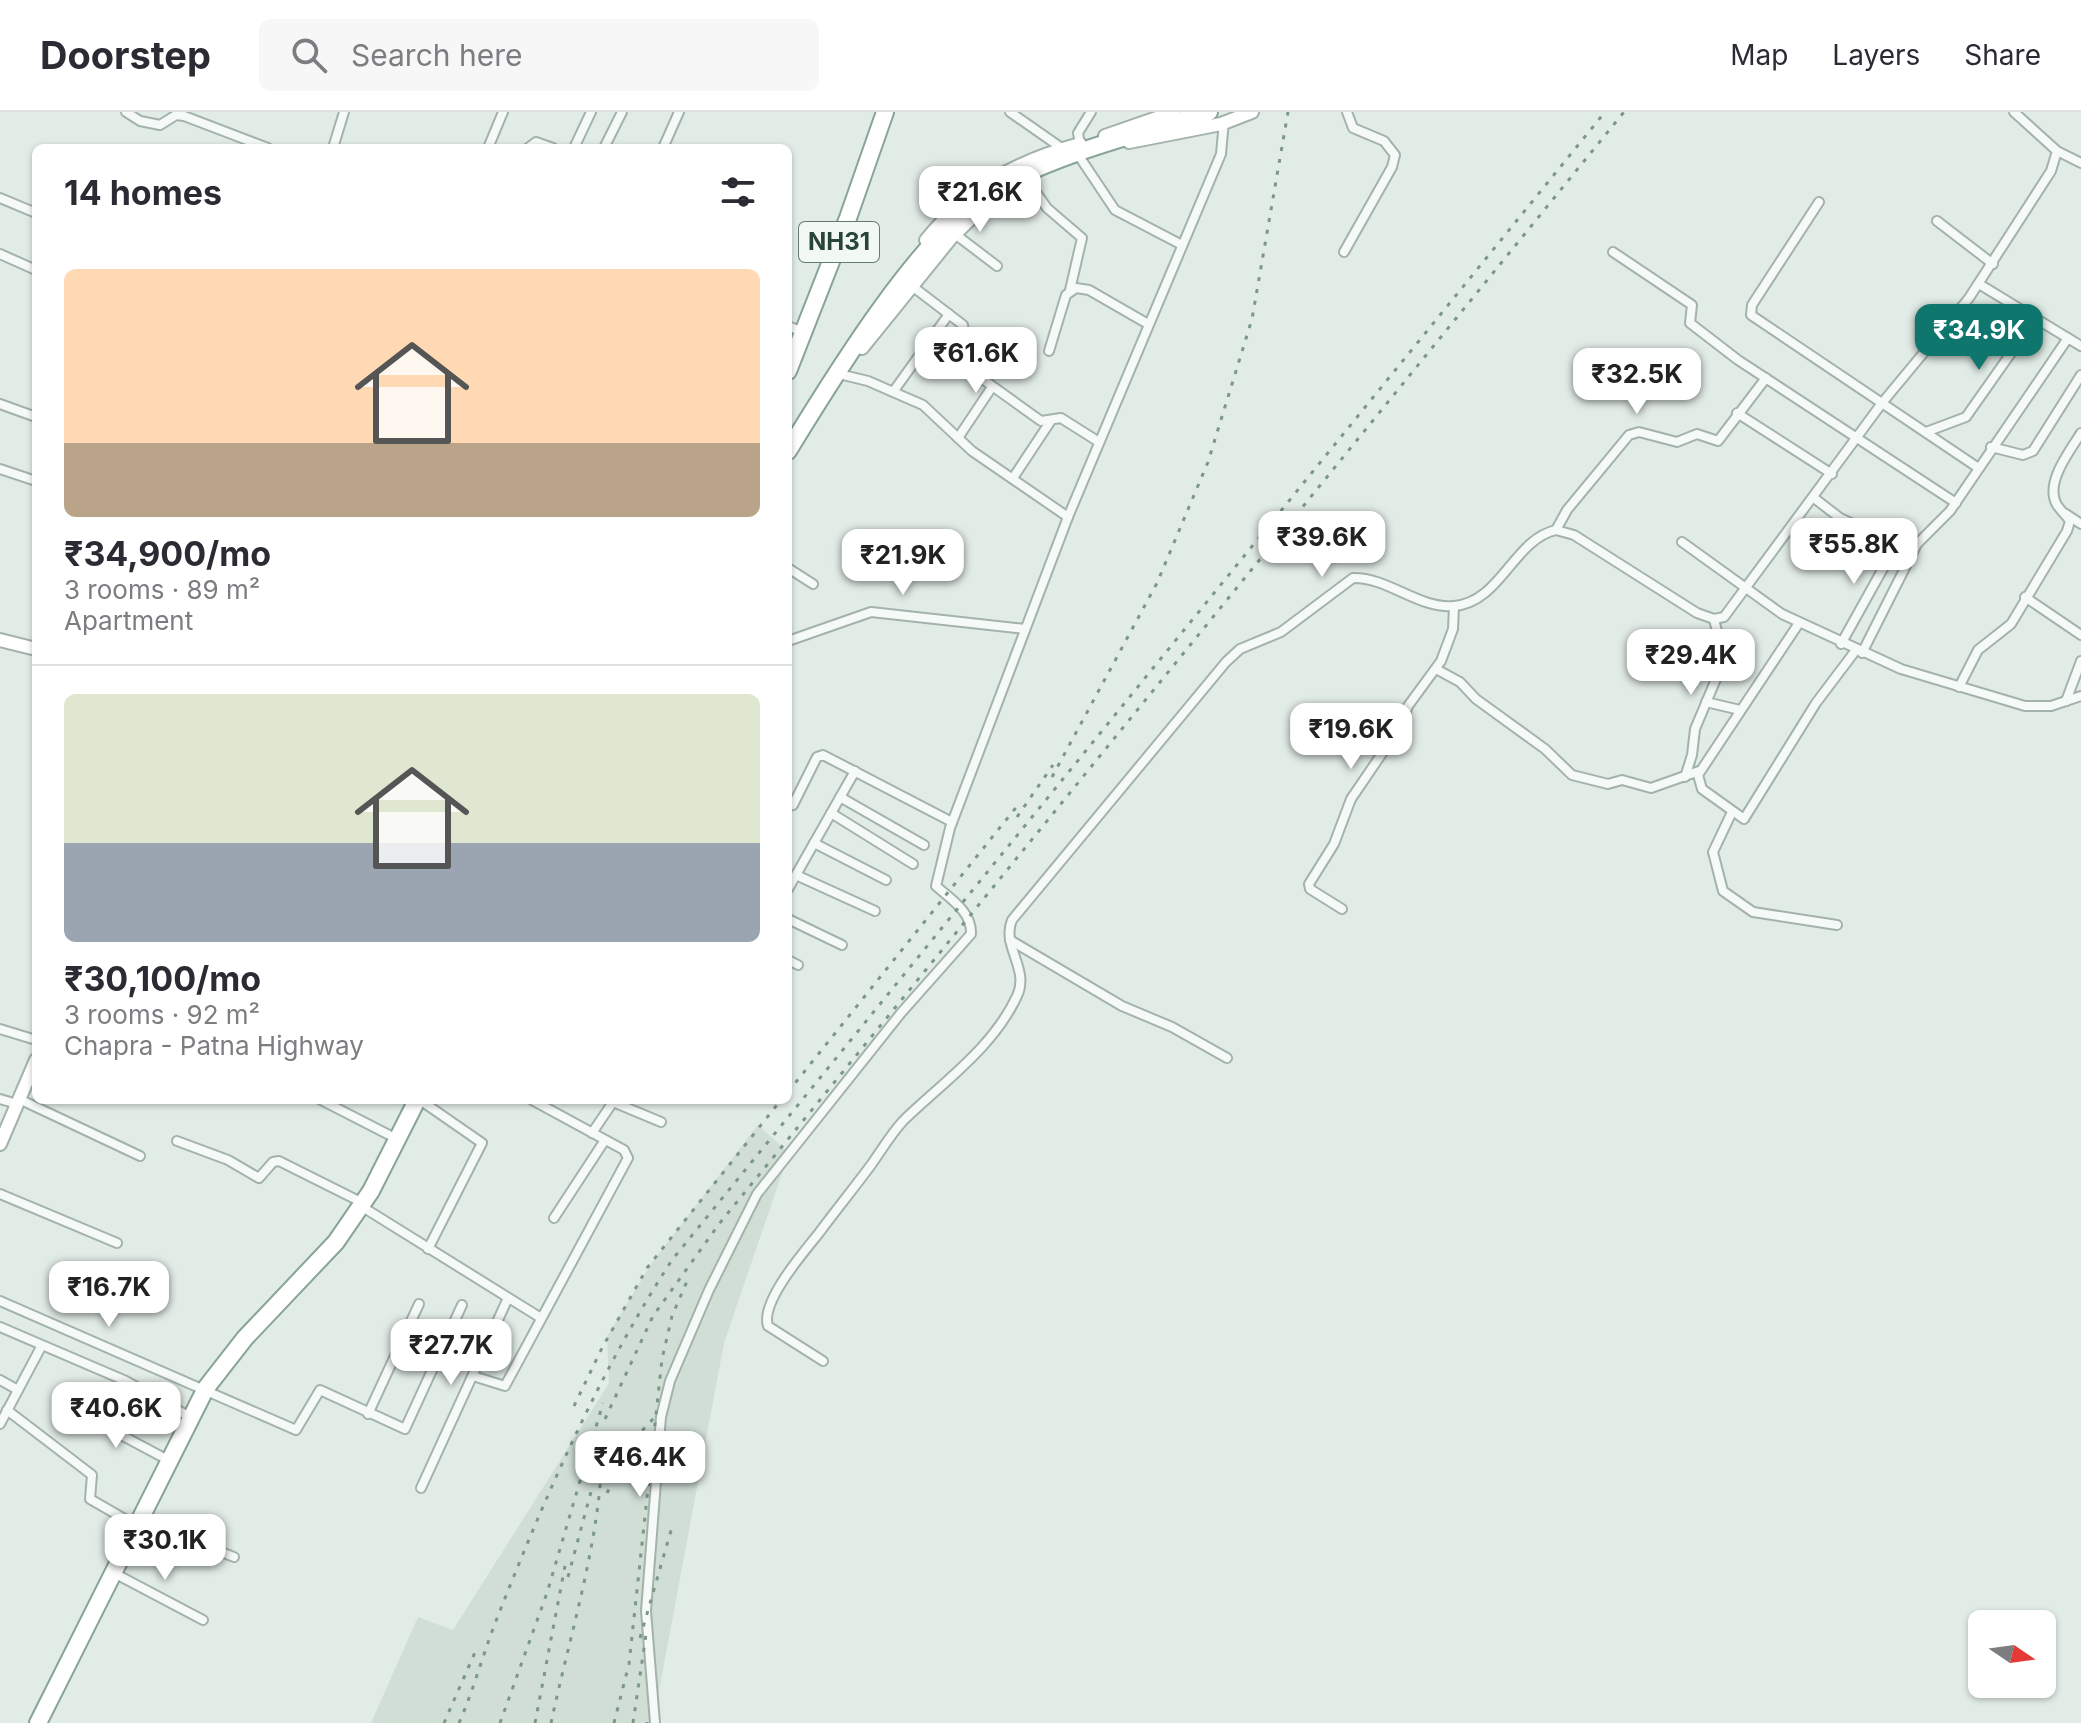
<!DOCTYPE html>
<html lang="en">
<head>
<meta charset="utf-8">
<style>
	:root { --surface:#fff; --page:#f7f7f7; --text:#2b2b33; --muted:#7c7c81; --line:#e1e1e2; --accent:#0f766e }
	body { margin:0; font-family:Inter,sans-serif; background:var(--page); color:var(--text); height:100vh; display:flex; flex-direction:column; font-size:30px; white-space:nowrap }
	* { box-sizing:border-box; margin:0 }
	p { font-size:26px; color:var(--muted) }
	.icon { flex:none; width:44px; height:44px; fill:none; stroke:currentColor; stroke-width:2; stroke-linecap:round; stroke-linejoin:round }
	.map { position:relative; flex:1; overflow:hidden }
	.details { position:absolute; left:32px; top:32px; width:760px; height:960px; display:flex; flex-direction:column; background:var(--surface); border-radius:12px; box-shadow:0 2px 6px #0004 }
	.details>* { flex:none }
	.needle { width:52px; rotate:103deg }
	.buttons { position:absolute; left:1968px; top:1498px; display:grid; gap:16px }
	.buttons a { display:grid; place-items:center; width:88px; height:88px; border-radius:12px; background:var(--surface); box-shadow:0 2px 6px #0004; font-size:40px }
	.price { position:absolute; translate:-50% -68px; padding:0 18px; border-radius:16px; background:#fff; color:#222; font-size:26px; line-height:52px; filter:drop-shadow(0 2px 4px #0008) }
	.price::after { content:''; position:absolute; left:50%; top:48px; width:24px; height:18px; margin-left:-12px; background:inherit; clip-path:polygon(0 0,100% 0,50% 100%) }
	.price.on { background:var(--accent); color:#fff }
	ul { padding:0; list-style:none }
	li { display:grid; align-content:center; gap:16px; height:424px; padding:0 32px }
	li+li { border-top:2px solid var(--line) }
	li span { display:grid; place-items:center; height:248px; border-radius:12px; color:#555 }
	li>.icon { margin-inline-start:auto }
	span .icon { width:144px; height:144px; fill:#fffc; stroke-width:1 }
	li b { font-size:34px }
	h2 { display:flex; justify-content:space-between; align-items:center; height:96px; padding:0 32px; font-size:34px }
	header { display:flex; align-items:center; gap:48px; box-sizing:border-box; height:112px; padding:0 40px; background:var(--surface); border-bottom:2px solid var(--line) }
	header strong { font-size:38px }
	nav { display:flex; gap:44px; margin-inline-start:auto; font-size:28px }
	.search { width:560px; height:72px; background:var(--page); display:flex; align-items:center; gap:20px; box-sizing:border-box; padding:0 28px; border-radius:12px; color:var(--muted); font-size:30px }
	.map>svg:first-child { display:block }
	.built { fill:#d0ded6 }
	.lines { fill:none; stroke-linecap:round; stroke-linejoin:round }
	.street-casing { stroke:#a3b3aa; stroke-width:12 }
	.secondary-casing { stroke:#a3b3aa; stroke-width:16 }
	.highway-casing { stroke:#88a494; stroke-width:20 }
	.street { stroke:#f5f9f7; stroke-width:8 }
	.secondary { stroke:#fff; stroke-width:12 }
	.highway { stroke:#fff; stroke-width:16 }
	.rail { stroke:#7a9787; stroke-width:3; stroke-dasharray:4 8; stroke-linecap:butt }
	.labels { text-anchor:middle; stroke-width:7; stroke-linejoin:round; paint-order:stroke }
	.shield { fill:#f2f9f5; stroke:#657b6f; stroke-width:2 }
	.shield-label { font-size:24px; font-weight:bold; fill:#284536 }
</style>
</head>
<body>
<header>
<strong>Doorstep</strong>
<div class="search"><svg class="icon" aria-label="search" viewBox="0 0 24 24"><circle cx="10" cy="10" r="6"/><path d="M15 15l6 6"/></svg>Search here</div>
<nav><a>Map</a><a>Layers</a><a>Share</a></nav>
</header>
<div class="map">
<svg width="2081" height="1611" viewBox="0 0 2081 1611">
	<rect width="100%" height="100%" fill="#e2ece6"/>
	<path class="built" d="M758 1013 789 1041 724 1231 653 1611H371L418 1505 453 1518 609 1271 607 1224 653 1149Z"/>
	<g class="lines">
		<g class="street-casing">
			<g id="street">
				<path d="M126 0 140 9 160 13 176 3 184 4 268 36"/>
				<path d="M1010 0 1063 37"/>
				<path d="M1080 32 1078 21 1091 0"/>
				<path d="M333 36 344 0"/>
				<path d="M488 36 503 0"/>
				<path d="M528 36 536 30 553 36"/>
				<path d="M574 36 591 0"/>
				<path d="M604 36 622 0"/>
				<path d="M663 36 679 0"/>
				<path d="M2057 39 2081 51"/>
				<path d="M1079 44 1115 98 1182 133"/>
				<path d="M1026 66 1047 96 1082 126 1070 178"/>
				<path d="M0 86 36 101"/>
				<path d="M1819 90 1752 193 1751 203 1977 355"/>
				<path d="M1937 109 1993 152"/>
				<path d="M955 122 997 154"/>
				<path d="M1344 140 1392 55 1395 43 1384 29 1353 16 1347 0"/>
				<path d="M1613 140 1692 193 1690 211 1738 248 1956 391"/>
				<path d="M0 142 36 158"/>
				<path d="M1979 172 2081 234"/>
				<path d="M912 174 963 213 964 222 956 245 963 253 1041 309 1061 306 1099 330"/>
				<path d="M788 214 803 220"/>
				<path d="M1049 239 1066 183 1076 176 1089 178 1148 212"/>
				<path d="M843 263 868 269 923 293 972 339 1068 405"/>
				<path d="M893 280 949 202"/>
				<path d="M0 292 36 305"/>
				<path d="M1737 301 1832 362"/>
				<path d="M1926 320 1966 305 2035 207"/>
				<path d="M958 326 992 275"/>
				<path d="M1991 335 2023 343 2033 339 2081 263"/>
				<path d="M0 357 36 369"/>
				<path d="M1013 366 1050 310"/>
				<path d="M1814 386 1840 406 1913 440"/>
				<path d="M2066 402 2081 412"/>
				<path d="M1556 418 1567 398 1629 323 1639 320 1677 330 1697 322 1718 329 1766 266"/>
				<path d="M1682 430 1782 502 1901 557 2025 594H2051L2081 584"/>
				<path d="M788 456 813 472"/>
				<path d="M2025 485 2081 523"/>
				<path d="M1799 511 1698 663 1702 677 1744 707 1816 591 1856 538"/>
				<path d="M788 529 871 500 1025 517"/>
				<path d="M1841 532 1896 433"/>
				<path d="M1862 541 1917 432 1950 399 2068 226"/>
				<path d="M1436 557 1460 570 1476 587 1545 637 1572 663 1608 672 1622 668 1651 676 1699 659"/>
				<path d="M1959 575 1978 538 2011 512 2067 419 2070 409C2066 403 2061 399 2057 393 2044 371 2070 339 2081 321"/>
				<path d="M2066 589 2081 549"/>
				<path d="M1706 590 1740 598"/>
				<path d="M1685 665 1692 643 1695 617 1724 548 1714 507"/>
				<path d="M840 685 924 733"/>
				<path d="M788 694 793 693 817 645 823 643 952 710"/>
				<path d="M1732 700 1713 740 1723 779 1753 800 1837 813"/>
				<path d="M831 701 913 752"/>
				<path d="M814 731 886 768"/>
				<path d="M796 763 875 799"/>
				<path d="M788 777 855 659"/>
				<path d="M1342 797 1310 777 1309 772 1334 732 1351 687 1400 615 1408 594 1441 549 1453 517 1454 494"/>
				<path d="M788 807 842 833"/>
				<path d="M1010 828 1122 894 1172 915 1227 946"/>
				<path d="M788 848 798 853"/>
				<path d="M0 917 36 928"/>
				<path d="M0 987 17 992"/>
				<path d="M19 987 140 1044"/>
				<path d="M321 988 397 1027"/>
				<path d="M420 988 482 1031 428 1137"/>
				<path d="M592 1021 613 990 661 1010"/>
				<path d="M177 1029 228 1048 259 1066 273 1050 279 1049 363 1091"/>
				<path d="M0 1082 117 1131"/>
				<path d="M361 1094 541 1206"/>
				<path d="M554 1106 605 1028"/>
				<path d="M0 1189 296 1318 320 1278 405 1317 462 1193"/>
				<path d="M410 1212 446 1230"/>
				<path d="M0 1215 126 1269 190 1305"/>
				<path d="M823 1249 768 1214C760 1190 804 1140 819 1121 836 1098 854 1076 871 1053 881 1039 891 1022 903 1009 943 970 993 936 1017 884 1030 857 1001 834 1012 808L1226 550 1240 537 1281 520 1353 466C1388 465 1418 497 1454 494 1500 491 1514 427 1556 418L1574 423 1697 501 1714 507 1724 505 1882 291 1969 186 2051 59 2057 39 2014 0"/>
				<path d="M473 1264 505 1274 628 1046 624 1038 532 988"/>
				<path d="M0 1268 18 1278"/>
				<path d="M7 1298 92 1363 90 1387 135 1413"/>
				<path d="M78 1300 168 1348"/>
				<path d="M368 1302 419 1192"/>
				<path d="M0 1312 41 1235"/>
				<path d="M421 1376 508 1186"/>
				<path d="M138 1408 234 1445"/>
				<path d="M112 1460 203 1508"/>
				<path d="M655 1611 646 1499 661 1305 670 1269 709 1178 757 1082 901 901 971 822C972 800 951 787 936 774L950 716 1068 405 1221 42 1224 9"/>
			</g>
		</g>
		<g class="secondary-casing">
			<g id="secondary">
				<path d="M1105 24 1174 0"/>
				<path d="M1129 30 1221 12 1252 0"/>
				<path d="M926 128C970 75 1014 50 1080 32"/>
				<path d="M862 236 951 126 988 90"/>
				<path d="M0 528 36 537"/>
				<path d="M0 1032 36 948"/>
			</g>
		</g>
		<g class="highway-casing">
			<g id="highway">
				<path d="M788 259 848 106 885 0"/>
				<path d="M788 339C832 267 924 116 996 76 1062 40 1138 22 1209 0"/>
				<path d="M38 1611 206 1276 245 1226 336 1130 371 1079 417 988"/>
			</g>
		</g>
		<use href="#street" class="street"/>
		<use href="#secondary" class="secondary"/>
		<use href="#highway" class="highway"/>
		<g class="rail">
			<path d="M1052 665 1157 471 1208 350 1252 207 1288 0"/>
			<path d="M1017 705 1053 653"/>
			<path d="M788 980 1018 693"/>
			<path d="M574 1294 602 1236 647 1156 781 988"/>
			<path d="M605 1307 653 1204 719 1112 1624 0"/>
			<path d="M607 1381 636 1325 654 1306"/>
			<path d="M568 1465 592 1376"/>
			<path d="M640 1526 672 1415"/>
			<path d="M444 1611 476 1538"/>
			<path d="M459 1611C473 1579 482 1546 494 1514 543 1389 599 1260 672 1148L1605 0"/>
			<path d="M500 1611 547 1481 603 1291"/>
			<path d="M535 1611 565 1454"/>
			<path d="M551 1611C571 1517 605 1414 602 1319"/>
			<path d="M614 1611 629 1552 662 1247 672 1204 688 1167"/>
			<path d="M633 1611 647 1516"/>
			<path d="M647 1611V1610"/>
		</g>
	</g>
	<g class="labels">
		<rect class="shield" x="799" y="110" width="80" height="40" rx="6"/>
		<g class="shield-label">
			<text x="839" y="138">NH31</text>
		</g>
	</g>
</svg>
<div class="buttons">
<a><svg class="needle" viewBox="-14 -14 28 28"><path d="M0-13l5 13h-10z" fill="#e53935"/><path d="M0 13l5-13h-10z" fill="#7c7c81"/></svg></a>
</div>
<b class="price" style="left:980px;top:122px">₹21.6K</b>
<b class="price on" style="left:1979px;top:260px">₹34.9K</b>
<b class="price" style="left:976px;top:283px">₹61.6K</b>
<b class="price" style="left:1637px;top:304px">₹32.5K</b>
<b class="price" style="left:1322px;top:467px">₹39.6K</b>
<b class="price" style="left:1854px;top:474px">₹55.8K</b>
<b class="price" style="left:903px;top:485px">₹21.9K</b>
<b class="price" style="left:1691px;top:585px">₹29.4K</b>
<b class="price" style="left:1351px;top:659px">₹19.6K</b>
<b class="price" style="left:109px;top:1217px">₹16.7K</b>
<b class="price" style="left:451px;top:1275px">₹27.7K</b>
<b class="price" style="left:116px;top:1338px">₹40.6K</b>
<b class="price" style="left:640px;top:1387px">₹46.4K</b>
<b class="price" style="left:165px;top:1470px">₹30.1K</b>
<section class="details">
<h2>14 homes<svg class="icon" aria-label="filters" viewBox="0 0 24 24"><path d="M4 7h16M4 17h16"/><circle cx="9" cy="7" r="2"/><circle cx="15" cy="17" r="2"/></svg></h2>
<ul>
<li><span style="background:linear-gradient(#ffd9b3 70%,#b9a48a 0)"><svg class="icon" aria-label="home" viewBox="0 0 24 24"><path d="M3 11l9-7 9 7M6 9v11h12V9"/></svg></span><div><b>₹34,900/mo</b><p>3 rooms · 89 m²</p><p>Apartment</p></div></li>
<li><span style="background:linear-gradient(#dfe7d0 60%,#9aa5b1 0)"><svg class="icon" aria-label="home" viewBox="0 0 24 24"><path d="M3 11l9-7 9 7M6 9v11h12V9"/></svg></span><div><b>₹30,100/mo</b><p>3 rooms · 92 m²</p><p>Chapra - Patna Highway</p></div></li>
</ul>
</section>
</div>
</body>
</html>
